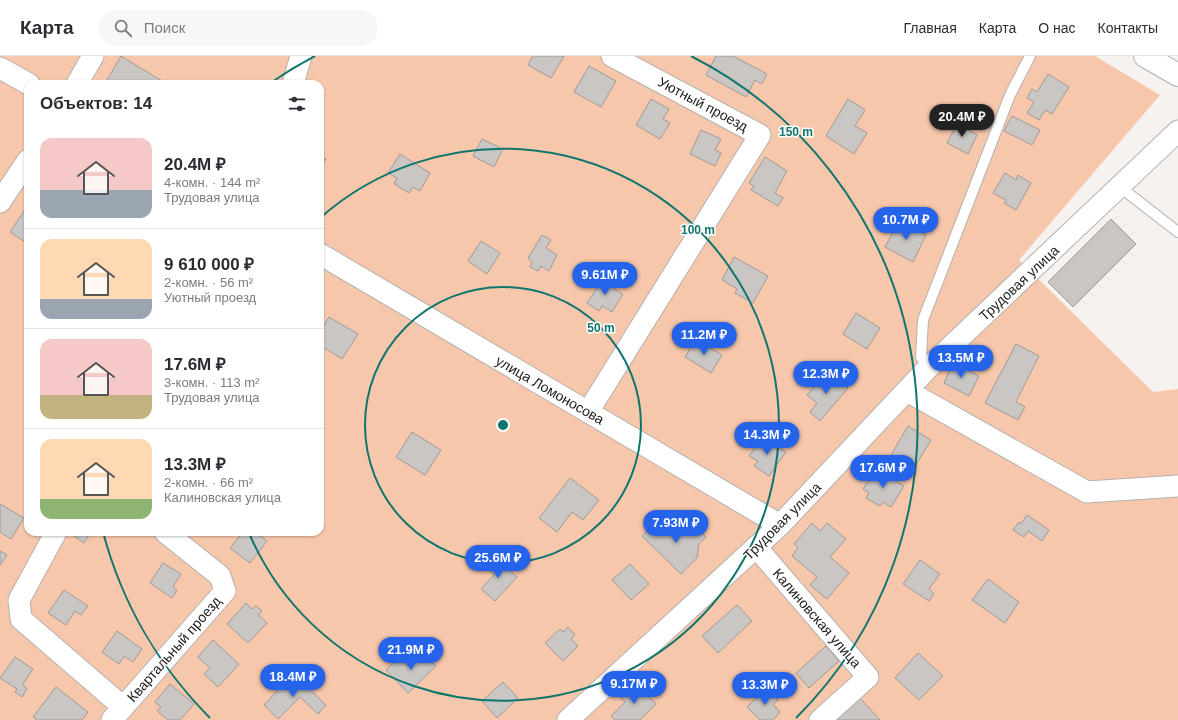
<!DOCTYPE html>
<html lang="ru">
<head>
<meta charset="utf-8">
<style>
	:root { --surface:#fff; --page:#f7f7f7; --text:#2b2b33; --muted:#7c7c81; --line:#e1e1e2; --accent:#2563eb }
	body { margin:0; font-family:Arial,sans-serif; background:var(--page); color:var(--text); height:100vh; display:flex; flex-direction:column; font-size:15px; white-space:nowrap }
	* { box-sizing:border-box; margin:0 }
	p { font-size:13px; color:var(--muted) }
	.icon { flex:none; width:22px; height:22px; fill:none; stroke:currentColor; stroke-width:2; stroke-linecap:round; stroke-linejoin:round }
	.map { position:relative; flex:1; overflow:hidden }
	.details { position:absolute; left:24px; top:24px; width:300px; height:456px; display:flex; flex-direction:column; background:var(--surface); border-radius:12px; box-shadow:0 1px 3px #0004 }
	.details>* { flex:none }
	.price { position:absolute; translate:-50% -34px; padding:0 9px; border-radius:14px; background:var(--accent); color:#fff; font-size:13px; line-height:26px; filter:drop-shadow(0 1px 2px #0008) }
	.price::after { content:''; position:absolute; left:50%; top:24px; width:12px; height:9px; margin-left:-6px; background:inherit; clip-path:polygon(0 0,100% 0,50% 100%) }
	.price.on { background:#222; color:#fff }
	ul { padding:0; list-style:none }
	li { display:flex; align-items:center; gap:12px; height:100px; padding:0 16px }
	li+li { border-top:1px solid var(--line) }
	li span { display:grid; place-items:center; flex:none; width:112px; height:80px; border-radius:12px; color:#555 }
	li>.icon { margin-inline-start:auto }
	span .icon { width:48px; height:48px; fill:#fffc; stroke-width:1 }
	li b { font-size:17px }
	h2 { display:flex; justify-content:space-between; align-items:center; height:48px; padding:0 16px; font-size:17px }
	header { display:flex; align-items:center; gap:24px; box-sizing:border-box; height:56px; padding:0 20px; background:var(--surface); border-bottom:1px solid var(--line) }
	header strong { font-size:19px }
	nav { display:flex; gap:22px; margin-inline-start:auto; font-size:14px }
	.search { width:280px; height:36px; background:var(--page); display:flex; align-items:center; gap:10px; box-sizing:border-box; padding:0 14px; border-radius:22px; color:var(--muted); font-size:15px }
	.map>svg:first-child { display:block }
	.green { fill:#f7c7ab; fill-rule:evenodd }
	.building { fill:#c9c6c4; stroke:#9e9a98 }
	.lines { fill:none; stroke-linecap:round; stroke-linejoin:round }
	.lane-casing { stroke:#b5b1af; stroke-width:12 }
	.street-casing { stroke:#b5b1af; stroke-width:23 }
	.primary-casing { stroke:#b5b1af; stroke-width:24 }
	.lane { stroke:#fff; stroke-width:10 }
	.street { stroke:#fff; stroke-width:21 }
	.primary { stroke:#fff; stroke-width:22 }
	.ring { fill:none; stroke:#0f766e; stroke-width:2 }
	.labels { text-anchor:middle; stroke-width:3; stroke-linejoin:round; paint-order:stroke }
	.street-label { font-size:14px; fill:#22201f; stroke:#fff }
	.centre { fill:#0f766e; stroke:#fff; stroke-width:2 }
	.ring-label { font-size:12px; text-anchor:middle; font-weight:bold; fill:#0f766e; stroke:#fff; stroke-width:3; stroke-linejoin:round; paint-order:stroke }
</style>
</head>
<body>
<header>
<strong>Карта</strong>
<div class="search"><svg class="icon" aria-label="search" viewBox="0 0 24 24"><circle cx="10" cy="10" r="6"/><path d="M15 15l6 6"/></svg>Поиск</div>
<nav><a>Главная</a><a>Карта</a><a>О нас</a><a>Контакты</a></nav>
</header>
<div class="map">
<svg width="1178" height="664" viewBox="0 0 1178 664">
	<rect width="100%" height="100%" fill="#f6f2f0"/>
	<path class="green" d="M0 0H1095L1160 39 1019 204 1153 336 1178 333V664H0ZM28 28H320V476H28Z"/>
	<g class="building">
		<path d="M121 0 167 28H114L107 24Z"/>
		<path d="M533 0H564L551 22 528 9Z"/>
		<path d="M716 0H733L767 18 762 28 755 24 746 41 706 19Z"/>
		<path d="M589 10 616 25 601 51 574 36Z"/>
		<path d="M1048 18 1069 31 1052 58 1045 54 1039 64 1027 57 1034 46 1027 42 1032 33 1037 36Z"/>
		<path d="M651 43 669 53 663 63 670 67 660 83 636 69Z"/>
		<path d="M848 43 865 54 855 70 867 77 854 98 826 80Z"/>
		<path d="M1012 60 1040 74 1032 89 1004 75Z"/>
		<path d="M959 64 969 69 967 73 977 79 968 98 947 87Z"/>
		<path d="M701 74 721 83 715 94 721 97 715 110 690 98Z"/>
		<path d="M482 83 503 93 494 111 473 100Z"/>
		<path d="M400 98 430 117 420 135 413 131 409 137 394 128 397 122 388 117Z"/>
		<path d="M320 100 326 103 320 113Z"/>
		<path d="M765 101 787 115 775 137 783 142 778 150 751 134 754 130 749 127Z"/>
		<path d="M1005 117 1016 124 1018 119 1031 127 1016 154 1004 147 1006 144 993 137Z"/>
		<path d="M26 152 28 153V188L10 176Z"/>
		<path d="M1111 163 1136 188 1073 251 1048 226Z"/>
		<path d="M899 165 926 179 913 206 885 191Z"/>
		<path d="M542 179 551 184 546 192 557 199 549 215 541 210 538 215 530 211 532 206 528 202Z"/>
		<path d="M481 185 500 197 487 218 468 205Z"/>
		<path d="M734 201 768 220 753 247 735 237 737 233 722 224Z"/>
		<path d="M604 221 616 229 614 233 623 238 612 256 602 250 599 255 587 247Z"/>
		<path d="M856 257 880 272 867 293 843 278Z"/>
		<path d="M329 261 358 278 342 303 320 289V276Z"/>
		<path d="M696 283 722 299 711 317 685 301Z"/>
		<path d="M1016 288 1039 300 1016 346 1025 351 1018 364 985 347Z"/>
		<path d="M953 307 979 320 969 340 944 327Z"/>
		<path d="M827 315 848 332 820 365 810 356 817 347 807 339Z"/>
		<path d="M908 370 931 384 914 412 891 399Z"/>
		<path d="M412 376 441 394 425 419 396 401Z"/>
		<path d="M763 380 786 396 769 420 754 410 758 405 749 400Z"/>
		<path d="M876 413 904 430 891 451 883 446 880 450 866 442 869 437 863 433Z"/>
		<path d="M570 422 599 444 583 464 572 456 557 476 539 462Z"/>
		<path d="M0 448 24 462 11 483 0 476Z"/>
		<path d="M1027 459 1049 474 1042 485 1028 475 1024 481 1013 474 1019 466 1021 468Z"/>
		<path d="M659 463 674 478 688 463 706 481 699 488 697 502 681 518 642 480Z"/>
		<path d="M812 467 820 475 827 467 846 483 830 501 849 517 827 543 810 529 817 521 792 500 798 492 794 488Z"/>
		<path d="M68 476H91L84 487Z"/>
		<path d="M243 476H255L267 485 250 507 230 492Z"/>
		<path d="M0 495 7 499 0 509Z"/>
		<path d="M493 500 517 521 495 545 481 533 494 519 485 510Z"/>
		<path d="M920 504 940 518 929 533 934 538 929 545 903 528Z"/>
		<path d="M163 507 181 518 173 531 177 534 172 542 150 527Z"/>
		<path d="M630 508 649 528 631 544 612 524Z"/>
		<path d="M988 523 1019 546 1005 567 972 544Z"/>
		<path d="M64 534 88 550 81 559 75 555 66 569 48 557Z"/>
		<path d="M246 547 252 553 256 550 262 555 258 559 267 567 248 587 227 568Z"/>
		<path d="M737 549 752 565 718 597 702 580Z"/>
		<path d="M568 571 575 579 571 583 578 590 563 605 545 587 560 573 563 576Z"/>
		<path d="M117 575 142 593 133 606 124 600 119 608 102 596Z"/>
		<path d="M213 584 239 608 218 631 204 618 210 612 198 601Z"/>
		<path d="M826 590 839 605 809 632 796 617Z"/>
		<path d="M422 596 436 610 408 637 386 614 399 601 408 610Z"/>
		<path d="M918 597 943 620 919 644 895 622Z"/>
		<path d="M15 601 33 613 23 628 27 633 22 641 15 636 17 633 0 622Z"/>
		<path d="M293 618 326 649 318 658 300 641 278 663 264 649Z"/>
		<path d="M503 626 518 642 497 662 482 645Z"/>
		<path d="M635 626 656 648 640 664H615L611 660 625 646 620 641Z"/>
		<path d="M170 628 194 648 180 664H168L157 655 161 651 155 646Z"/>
		<path d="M56 631 88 656 82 664H37L33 661Z"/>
		<path d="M767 632 778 644 773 648 780 656 773 664H760L747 651Z"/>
		<path d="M860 642 880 664H835Z"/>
	</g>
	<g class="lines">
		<g class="lane-casing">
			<g id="lane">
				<path d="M1120 131 1178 176"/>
				<path d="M928 312 921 301 923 264 1010 39 1030 0"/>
			</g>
		</g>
		<g class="street-casing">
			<g id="street">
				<path d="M0 12 29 28"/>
				<path d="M77 28 93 0"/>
				<path d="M293 28 301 0"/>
				<path d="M0 146 28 104"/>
				<path d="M320 198 780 469"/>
				<path d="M907 335 1087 436 1178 430"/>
				<path d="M588 356 760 79 612 0"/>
				<path d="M56 476 19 544 21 563 123 651"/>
				<path d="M756 491 868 621 820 664"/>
				<path d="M112 664 225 535 220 520 165 476"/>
				<path d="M568 664 780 469 928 312 1178 75"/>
			</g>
		</g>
		<g class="primary-casing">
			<path id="primary" d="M1145 0 1178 19"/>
		</g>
		<use href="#lane" class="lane"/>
		<use href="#street" class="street"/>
		<use href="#primary" class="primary"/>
	</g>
	<g class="ring">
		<circle cx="503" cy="369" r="138"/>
		<path d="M320 162A276 276 0 1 1 249 477"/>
		<path d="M210 662A414 414 0 0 1 103 476M269 28A414 414 0 0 1 315 0M691 0A414 414 0 0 1 796 662"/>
	</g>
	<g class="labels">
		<g class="street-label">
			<text transform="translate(703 48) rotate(28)" y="5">Уютный проезд</text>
			<text transform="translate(1019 227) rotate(-43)" y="5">Трудовая улица</text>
			<text transform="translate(550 334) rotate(30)" y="5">улица Ломоносова</text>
			<text transform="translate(782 465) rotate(-45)" y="5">Трудовая улица</text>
			<text transform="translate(817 562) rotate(49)" y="5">Калиновская улица</text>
			<text transform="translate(174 593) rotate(-49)" y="5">Квартальный проезд</text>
		</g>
	</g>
	<circle cx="503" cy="369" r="6" class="centre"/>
	<g class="ring-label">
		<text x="796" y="80">150 m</text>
		<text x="698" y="178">100 m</text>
		<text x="601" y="276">50 m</text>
	</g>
</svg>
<b class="price on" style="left:962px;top:82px">20.4M ₽</b>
<b class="price" style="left:906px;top:185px">10.7M ₽</b>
<b class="price" style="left:605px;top:240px">9.61M ₽</b>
<b class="price" style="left:704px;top:300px">11.2M ₽</b>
<b class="price" style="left:961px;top:323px">13.5M ₽</b>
<b class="price" style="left:826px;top:339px">12.3M ₽</b>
<b class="price" style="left:767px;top:400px">14.3M ₽</b>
<b class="price" style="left:883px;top:433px">17.6M ₽</b>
<b class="price" style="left:676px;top:488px">7.93M ₽</b>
<b class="price" style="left:498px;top:523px">25.6M ₽</b>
<b class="price" style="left:411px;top:615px">21.9M ₽</b>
<b class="price" style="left:293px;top:642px">18.4M ₽</b>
<b class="price" style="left:634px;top:649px">9.17M ₽</b>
<b class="price" style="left:765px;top:650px">13.3M ₽</b>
<section class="details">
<h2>Объектов: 14<svg class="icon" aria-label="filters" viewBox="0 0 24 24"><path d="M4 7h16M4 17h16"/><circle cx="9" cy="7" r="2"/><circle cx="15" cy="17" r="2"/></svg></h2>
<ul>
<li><span style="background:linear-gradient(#f6c9c9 65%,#9aa5b1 0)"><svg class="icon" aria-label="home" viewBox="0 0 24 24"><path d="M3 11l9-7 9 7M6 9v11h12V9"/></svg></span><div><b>20.4M ₽</b><p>4-комн. · 144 m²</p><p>Трудовая улица</p></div></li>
<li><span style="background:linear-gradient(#ffd9b3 75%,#9aa5b1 0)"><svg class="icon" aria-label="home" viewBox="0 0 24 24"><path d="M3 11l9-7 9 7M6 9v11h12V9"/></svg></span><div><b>9 610 000 ₽</b><p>2-комн. · 56 m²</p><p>Уютный проезд</p></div></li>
<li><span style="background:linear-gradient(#f6c9c9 70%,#c2b280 0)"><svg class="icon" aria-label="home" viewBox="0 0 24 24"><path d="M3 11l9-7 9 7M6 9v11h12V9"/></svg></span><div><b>17.6M ₽</b><p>3-комн. · 113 m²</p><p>Трудовая улица</p></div></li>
<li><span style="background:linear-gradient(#ffd9b3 75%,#8fb573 0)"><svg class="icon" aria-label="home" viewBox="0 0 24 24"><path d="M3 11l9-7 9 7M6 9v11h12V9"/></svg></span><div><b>13.3M ₽</b><p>2-комн. · 66 m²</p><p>Калиновская улица</p></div></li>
</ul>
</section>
</div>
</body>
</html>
